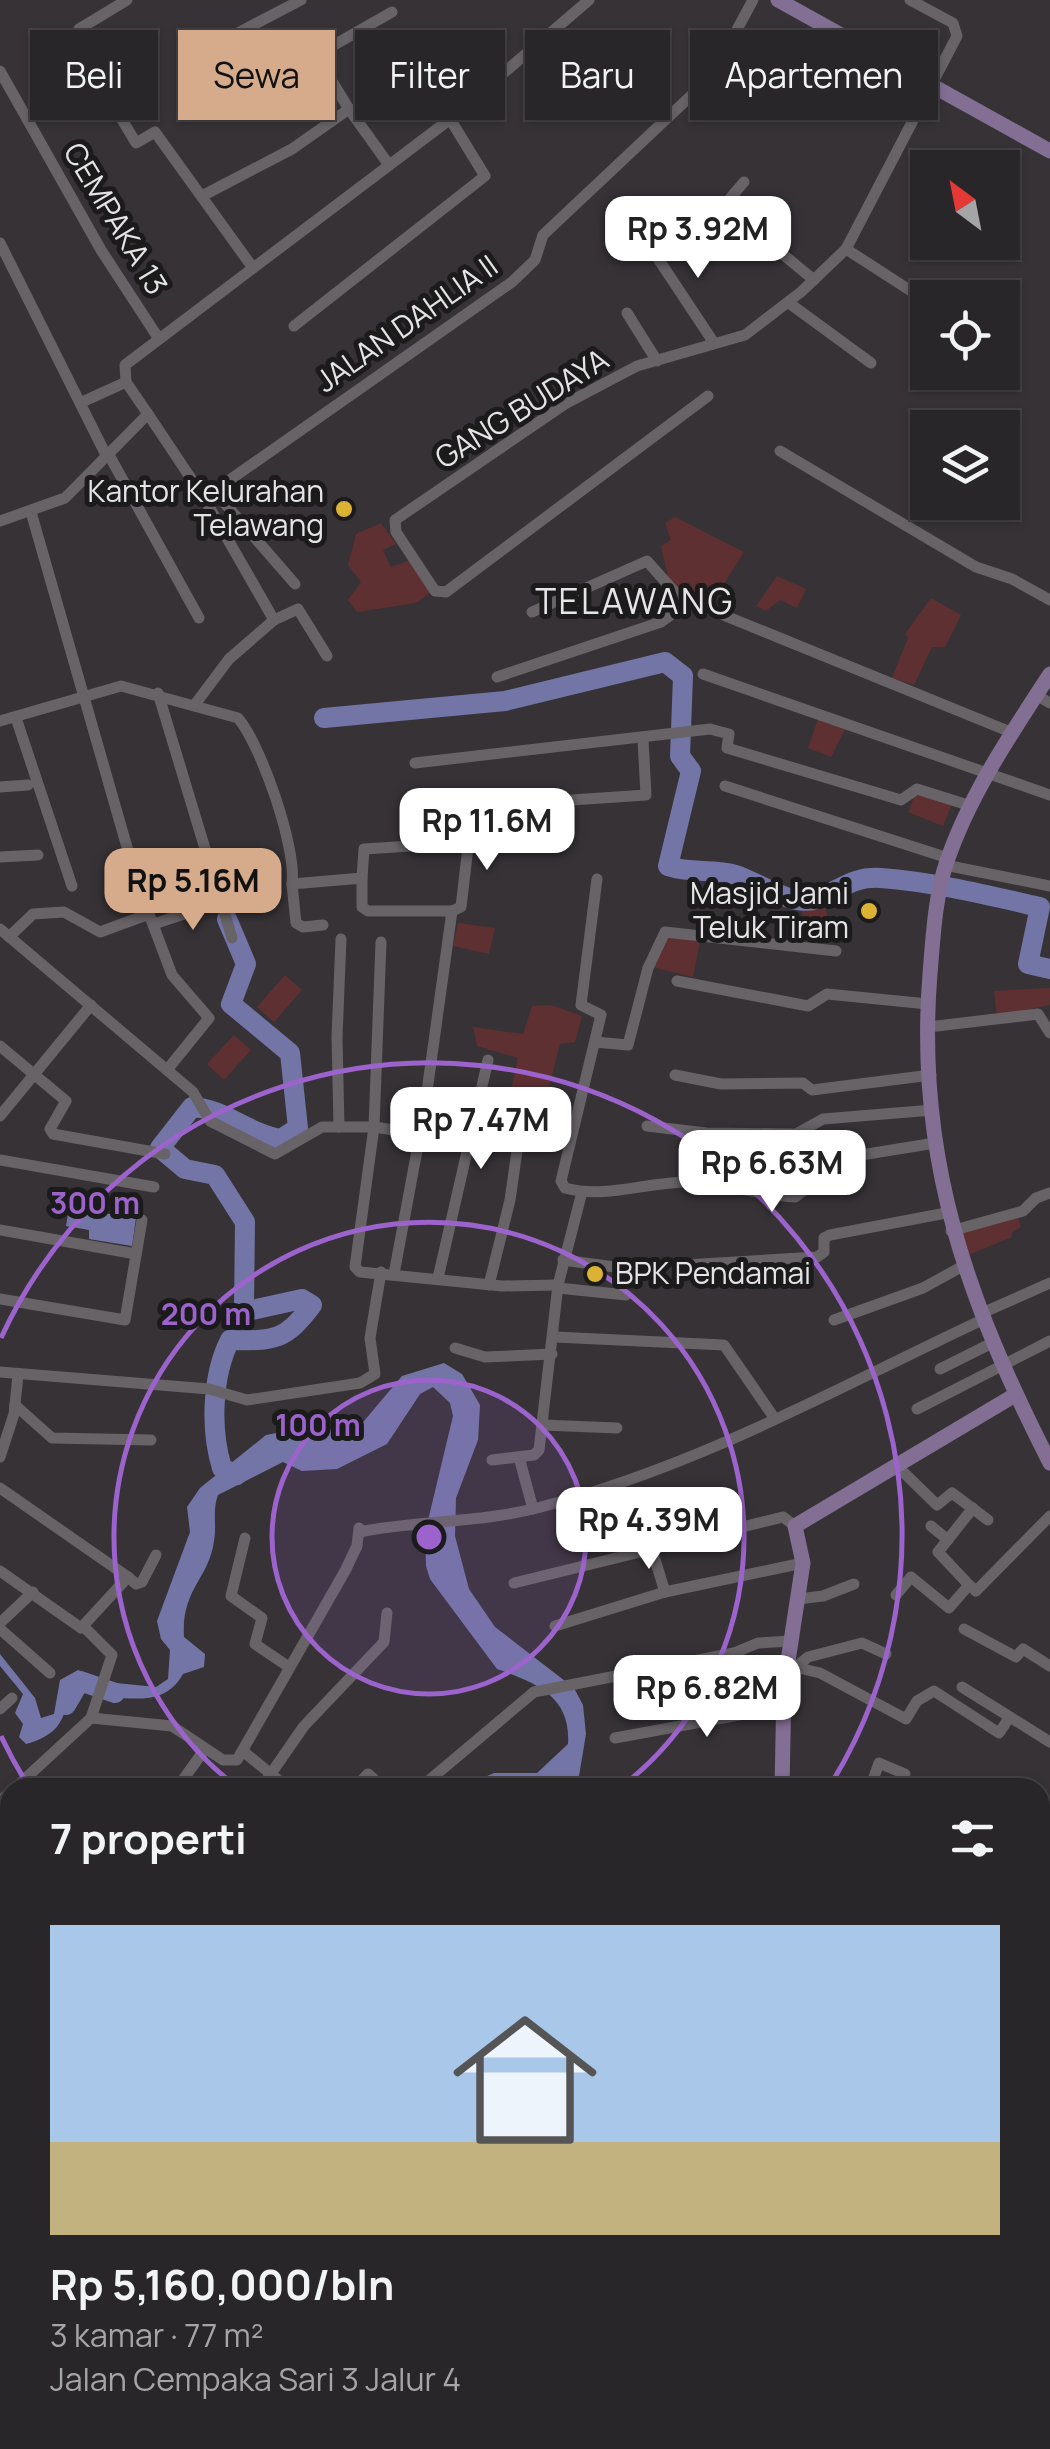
<!DOCTYPE html>
<html lang="id">
<head>
<meta charset="utf-8">
<style>
	:root { --surface:#282628; --page:#343234; --text:#f1f3f6; --muted:#a5a5a8; --line:#444345; --accent:#d6ab8b }
	body { margin:0; font-family:Manrope,sans-serif; background:var(--page); color:var(--text); height:100vh; display:flex; flex-direction:column; font-size:38px; white-space:nowrap }
	* { box-sizing:border-box; margin:0 }
	p { font-size:32px; color:var(--muted) }
	.icon { flex:none; width:55px; height:55px; fill:none; stroke:currentColor; stroke-width:2; stroke-linecap:round; stroke-linejoin:round }
	.map { position:relative; flex:1; overflow:hidden }
	.details { position:absolute; left:0px; top:1778px; width:1050px; height:672px; display:flex; flex-direction:column; background:var(--surface); border-radius:30px 30px 0 0; box-shadow:0 2px 8px #0004,0 0 0 2px var(--line) }
	.details>* { flex:none }
	.hud { position:absolute; left:30px; top:30px; width:990px; height:90px; display:flex; gap:20px }
	.needle { width:65px; rotate:328deg }
	.controls { position:absolute; left:910px; top:150px; display:grid; gap:20px }
	.controls a { display:grid; place-items:center; width:110px; height:110px; border-radius:0px; background:var(--surface); box-shadow:0 2px 8px #0004,0 0 0 2px var(--line); font-size:50px }
	.price { position:absolute; translate:-50% -85px; padding:0 22px; border-radius:20px; background:#fff; color:#222; font-size:32px; line-height:65px; filter:drop-shadow(0 2px 5px #0008) }
	.price::after { content:''; position:absolute; left:50%; top:60px; width:30px; height:22px; margin-left:-15px; background:inherit; clip-path:polygon(0 0,100% 0,50% 100%) }
	.price.on { background:var(--accent); color:#111 }
	ul { padding:0; list-style:none }
	li { display:grid; align-content:center; gap:20px; height:530px; padding:0 50px }
	li span { display:grid; place-items:center; height:310px; border-radius:0px; color:#555 }
	li>.icon { margin-inline-start:auto }
	span .icon { width:180px; height:180px; fill:#fffc; stroke-width:1 }
	li b { font-size:42px }
	h2 { display:flex; justify-content:space-between; align-items:center; height:120px; padding:0 50px; font-size:42px }
	.pill { padding:0 35px; border-radius:0px; background:var(--surface); box-shadow:0 2px 8px #0004,0 0 0 2px var(--line); font-size:35px; line-height:90px }
	.pill.on { background:var(--accent); color:#111 }
	.map>svg:first-child { display:block }
	.green { fill:#5f3032 }
	.water { fill:#7375a6 }
	.lines { fill:none; stroke-linecap:round; stroke-linejoin:round }
	.river { stroke:#7375a6; stroke-width:20 }
	.street { stroke:#676367; stroke-width:11 }
	.secondary { stroke:#836e94; stroke-width:15 }
	.ring { fill:none; stroke:#9b63cb; stroke-width:5 }
	.poi-dot { fill:#dbb233; stroke:#1c1b1c; stroke-width:4 }
	.labels { text-anchor:middle; stroke-width:10; stroke-linejoin:round; paint-order:stroke }
	.street-label { font-size:30px; fill:#e6e4e6; stroke:#1c1b1c }
	.poi-label { font-size:30px; fill:#e6e4e6; stroke:#1c1b1c; text-anchor:end }
	.quarter-label { font-size:35px; letter-spacing:2.5px; fill:#e6e4e6; stroke:#1c1b1c }
	.centre { fill:#9b63cb; stroke:#1c1b1c; stroke-width:5 }
	.ring-label { font-size:30px; text-anchor:middle; font-weight:bold; fill:#9b63cb; stroke:#1c1b1c; stroke-width:10; stroke-linejoin:round; paint-order:stroke }
</style>
</head>
<body>
<div class="map">
<svg width="1050" height="2449" viewBox="0 0 1050 2449">
	<rect width="100%" height="100%" fill="#363236"/>
	<g class="green">
		<path d="M675 517 744 552 722 587 696 589 695 598 670 586 661 546 671 540 665 523Z"/>
		<path d="M381 523 396 544 383 550 391 567 410 560 431 592 416 603 357 612 348 600 361 582 348 565 356 534Z"/>
		<path d="M777 576 806 589 797 608 780 600 766 611 756 606Z"/>
		<path d="M931 598 961 615 945 647H932L914 685 892 678 908 638 905 634Z"/>
		<path d="M818 719 846 727 831 757 808 748Z"/>
		<path d="M917 790 952 804 943 826 908 812Z"/>
		<path d="M825 905 831 935 804 936 802 909Z"/>
		<path d="M458 923 495 928 489 954 453 946Z"/>
		<path d="M665 934 700 942 693 977 652 967Z"/>
		<path d="M285 975 302 990 274 1022 257 1007Z"/>
		<path d="M1050 988V1005L997 1016 994 991Z"/>
		<path d="M551 1005 582 1016 575 1042 560 1044 542 1114 507 1109 518 1058 477 1046 473 1027 523 1034 532 1006Z"/>
		<path d="M234 1035 251 1050 224 1080 207 1064Z"/>
		<path d="M1017 1214 1021 1227 1012 1232V1237L968 1255 960 1232Z"/>
	</g>
	<g class="water">
		<path d="M69 1208 136 1218 132 1246 89 1239V1230L66 1226Z"/>
		<path d="M444 1363 462 1374 480 1405 478 1440 456 1498 455 1536 469 1589 495 1627 574 1688 583 1705 586 1734 579 1776 561 1787H462L494 1773H537L568 1744C571 1696 536 1683 497 1669L430 1579 426 1566 425 1533 453 1416 450 1403 433 1387 420 1394 387 1444 337 1469 302 1471 283 1462 218 1495C212 1511 217 1525 214 1541 209 1579 181 1589 184 1637L205 1654 204 1667 183 1674C165 1706 136 1698 102 1697L84 1678C56 1700 78 1730 26 1744L19 1737 23 1724 15 1713 23 1694 0 1666V1654L35 1698 41 1718 54 1714 60 1680 78 1670 116 1683 156 1687 168 1679 170 1650 161 1639 157 1621 190 1532 187 1507 200 1488 266 1435 287 1431 309 1434 364 1421 402 1376Z"/>
		<path d="M1050 2224V2449H675L680 2440H1040V2233Z"/>
		<path d="M0 2408 10 2409V2440H208L188 2449 0 2448Z"/>
	</g>
	<g class="lines">
		<g class="river">
			<path d="M324 718 505 701 665 662 683 676 680 756 691 771 668 866C691 874 713 868 736 875 758 882 793 908 816 899 840 891 851 876 881 878 934 882 987 895 1040 907L1028 964 1050 969"/>
			<path d="M227 919 246 964 231 1004 290 1053 298 1128 281 1139C248 1134 223 1108 192 1107L160 1148 185 1169 215 1175 245 1222 244 1306 252 1310 302 1299 312 1305C285 1341 274 1341 230 1340 212 1375 210 1429 222 1468L237 1475"/>
			<path d="M66 1705 80 1681 115 1693"/>
		</g>
		<g class="street">
			<path d="M127 0 79 29 75 41 136 143 155 132 253 268"/>
			<path d="M301 0 213 46 210 56 229 100 234 102 392 12"/>
			<path d="M315 54 349 109"/>
			<path d="M0 71 101 250 159 339"/>
			<path d="M744 182 726 203 728 209 814 280"/>
			<path d="M202 196 292 149 349 109 389 165"/>
			<path d="M647 242 714 343"/>
			<path d="M0 243 107 457"/>
			<path d="M846 249 928 302"/>
			<path d="M789 303 871 363"/>
			<path d="M627 313 657 361"/>
			<path d="M294 326 485 176 450 119"/>
			<path d="M708 396 446 592 435 591 396 532 395 520 565 404 637 366 745 335 801 292 846 249 957 36 953 23 910 0"/>
			<path d="M80 403 126 382"/>
			<path d="M148 414 204 498 512 282 535 260 543 235 712 76 753 0"/>
			<path d="M780 451 976 567 1012 579 1050 600"/>
			<path d="M109 455 199 618"/>
			<path d="M214 491 295 584"/>
			<path d="M31 512 137 882 172 975 209 1018 167 1070"/>
			<path d="M0 521 65 498 148 414 126 382 125 365 445 123 589 0"/>
			<path d="M532 612 647 561 679 597 1013 733"/>
			<path d="M274 620 298 609 327 656"/>
			<path d="M703 674 1050 795"/>
			<path d="M497 677 661 622 672 614 679 597"/>
			<path d="M158 693 232 938"/>
			<path d="M1036 695 1050 703"/>
			<path d="M196 703 229 659 274 620 204 498"/>
			<path d="M16 718 72 886"/>
			<path d="M0 721 121 686 238 718C261 745 297 848 292 884"/>
			<path d="M415 763 710 729 729 734 727 748 901 800 917 789 971 806"/>
			<path d="M725 786 948 858"/>
			<path d="M0 787 28 785"/>
			<path d="M0 857 38 855"/>
			<path d="M945 865 1050 886"/>
			<path d="M362 878 364 849 411 846"/>
			<path d="M597 879 581 1005 601 1015 561 1181 565 1188C607 1199 646 1182 688 1182 724 1182 760 1196 795 1197L807 1188 806 1170 812 1163 935 1143"/>
			<path d="M452 911 461 907 468 847 437 840 433 823 436 809 646 795 643 740"/>
			<path d="M154 924 220 902"/>
			<path d="M323 925 303 927 296 923 292 884 362 878V907L368 911H452L424 1113 394 1274"/>
			<path d="M0 929 193 1092 210 1121 275 1154 322 1127H374L421 1134"/>
			<path d="M9 937 33 914 64 912 100 932 149 914"/>
			<path d="M381 942 374 1127 355 1267 360 1272 502 1286 558 1285"/>
			<path d="M677 981 808 1006 827 994 928 1004"/>
			<path d="M928 1027 1038 1014 1050 1033"/>
			<path d="M595 1042 628 1045 648 968 665 932 836 951"/>
			<path d="M0 1046 66 1101 50 1129 53 1134 165 1154"/>
			<path d="M675 1075 721 1084 803 1083 812 1090 931 1075"/>
			<path d="M0 1116 91 1005"/>
			<path d="M527 1121 572 1127"/>
			<path d="M647 1126 706 1133 796 1134 823 1119 933 1110"/>
			<path d="M339 1127 337 1037 341 939"/>
			<path d="M0 1160 154 1187"/>
			<path d="M0 1230 136 1254"/>
			<path d="M951 1231 1023 1211 1036 1198 1050 1193"/>
			<path d="M563 1260 622 1268"/>
			<path d="M685 1265 817 1257 824 1252V1238L830 1235 946 1213"/>
			<path d="M438 1278 488 1060"/>
			<path d="M489 1285 510 1200 520 1130"/>
			<path d="M558 1288 626 1295"/>
			<path d="M0 1299 125 1320 142 1220"/>
			<path d="M980 1314 1050 1283"/>
			<path d="M834 1320 923 1288 963 1266"/>
			<path d="M555 1337 724 1345 775 1419"/>
			<path d="M455 1348 485 1357 552 1354"/>
			<path d="M940 1369 992 1343"/>
			<path d="M0 1372 209 1389 247 1400 360 1383 375 1374 370 1338 381 1272"/>
			<path d="M15 1405 52 1438 151 1440"/>
			<path d="M917 1409 1050 1341"/>
			<path d="M543 1425 617 1428"/>
			<path d="M0 1457 14 1414 18 1375"/>
			<path d="M519 1457 533 1509"/>
			<path d="M492 1460 534 1455 539 1450 558 1285 582 1192"/>
			<path d="M897 1466 937 1505 952 1493 988 1520"/>
			<path d="M0 1488 128 1577 81 1628 0 1571"/>
			<path d="M931 1526 948 1540"/>
			<path d="M359 1532C419 1520 482 1523 541 1507 701 1465 833 1390 982 1320"/>
			<path d="M245 1538 231 1596 262 1618 255 1644 289 1667"/>
			<path d="M652 1550 665 1592 803 1563"/>
			<path d="M128 1577 136 1584 142 1582 156 1555"/>
			<path d="M514 1583 783 1517 795 1526"/>
			<path d="M969 1585 938 1552 973 1508"/>
			<path d="M976 1591 1050 1516"/>
			<path d="M896 1595 911 1577 949 1608 969 1585 976 1591"/>
			<path d="M798 1599 823 1596 854 1584"/>
			<path d="M0 1623 33 1592"/>
			<path d="M555 1626 665 1592"/>
			<path d="M0 1629 50 1673"/>
			<path d="M964 1629 1016 1657 1023 1649 1050 1666"/>
			<path d="M786 1665 820 1673 906 1719 917 1701 934 1691 999 1733 1009 1718"/>
			<path d="M796 1667 808 1657 862 1643 886 1654"/>
			<path d="M962 1687 1050 1742"/>
			<path d="M0 1709 12 1698"/>
			<path d="M91 1718 172 1726 223 1760H237L345 1571 357 1546 359 1528"/>
			<path d="M615 1738 783 1707"/>
			<path d="M244 1752 288 1788"/>
			<path d="M15 1788 91 1718 112 1655 84 1627"/>
			<path d="M177 1788 205 1749"/>
			<path d="M261 1788 304 1726 384 1642 387 1613"/>
			<path d="M354 1788 368 1774 384 1788"/>
			<path d="M420 1788 534 1692 734 1653 758 1643 791 1641"/>
			<path d="M870 1788 879 1763 905 1774"/>
			<path d="M0 1801 10 1792"/>
			<path d="M1040 1823 1050 1827"/>
			<path d="M0 1882 10 1874"/>
			<path d="M1040 1896 1050 1898"/>
			<path d="M1040 1947 1050 1950"/>
			<path d="M0 1948 10 1954"/>
			<path d="M1040 2031 1050 2037"/>
			<path d="M0 2057 10 2061"/>
			<path d="M1040 2091 1050 2096"/>
			<path d="M0 2145 10 2148"/>
			<path d="M0 2221 10 2225"/>
			<path d="M0 2283 10 2286"/>
			<path d="M0 2337 10 2340"/>
			<path d="M411 2440 419 2449"/>
			<path d="M324 2449 337 2440"/>
		</g>
		<g class="secondary">
			<path d="M778 0 1050 151"/>
			<path d="M1050 674C1011 734 970 794 947 861 935 896 933 938 930 974 915 1159 968 1302 1050 1463"/>
			<path d="M782 1788 784 1687 803 1563 795 1526 1015 1395"/>
			<path d="M1040 2149 1050 2130"/>
			<path d="M653 2449 656 2440"/>
		</g>
	</g>
	<circle cx="429" cy="1537" r="157" fill="#9b63cb" fill-opacity=".12"/>
	<g class="ring">
		<circle cx="429" cy="1537" r="157"/>
		<path d="M237 1787A315 315 0 1 1 621 1787"/>
		<path d="M29 1787A472 472 0 0 1 1 1736M1 1338A472 472 0 1 1 829 1787"/>
	</g>
	<g class="poi-dot">
		<circle cx="344" cy="509" r="10"/>
		<circle cx="869" cy="911" r="10"/>
		<circle cx="595" cy="1274" r="10"/>
	</g>
	<g class="labels">
		<g class="street-label">
			<text transform="translate(115 219) rotate(59)" y="10">CEMPAKA 13</text>
			<text transform="translate(407 324) rotate(-35)" y="10">JALAN DAHLIA II</text>
			<text transform="translate(522 409) rotate(-32)" y="10">GANG BUDAYA</text>
		</g>
		<g class="poi-label">
			<text x="324" y="502">Kantor Kelurahan<tspan x="324" dy="34">Telawang</tspan></text>
			<text x="849" y="904">Masjid Jami<tspan x="849" dy="34">Teluk Tiram</tspan></text>
			<text x="615" y="1284" text-anchor="start">BPK Pendamai</text>
		</g>
		<g class="quarter-label">
			<text x="635" y="614">TELAWANG</text>
		</g>
	</g>
	<circle cx="429" cy="1537" r="15" class="centre"/>
	<g class="ring-label">
		<text x="95" y="1214">300 m</text>
		<text x="206" y="1325">200 m</text>
		<text x="318" y="1436">100 m</text>
	</g>
</svg>
<div class="controls">
<a><svg class="needle" viewBox="-14 -14 28 28"><path d="M0-13l5 13h-10z" fill="#e53935"/><path d="M0 13l5-13h-10z" fill="#a5a5a8"/></svg></a>
<a><svg class="icon" aria-label="locate" viewBox="0 0 24 24"><circle cx="12" cy="12" r="6"/><path d="M12 2v4M12 18v4M2 12h4M18 12h4"/></svg></a>
<a><svg class="icon" aria-label="layers" viewBox="0 0 24 24"><path d="M12 4l9 5-9 5-9-5zM3 14l9 5 9-5"/></svg></a>
</div>
<b class="price" style="left:698px;top:281px">Rp 3.92M</b>
<b class="price" style="left:487px;top:873px">Rp 11.6M</b>
<b class="price on" style="left:193px;top:933px">Rp 5.16M</b>
<b class="price" style="left:481px;top:1172px">Rp 7.47M</b>
<b class="price" style="left:772px;top:1215px">Rp 6.63M</b>
<b class="price" style="left:649px;top:1572px">Rp 4.39M</b>
<b class="price" style="left:707px;top:1740px">Rp 6.82M</b>
<div class="hud">
<a class="pill">Beli</a>
<a class="pill on">Sewa</a>
<a class="pill">Filter</a>
<a class="pill">Baru</a>
<a class="pill">Apartemen</a>
</div>
<section class="details">
<h2>7 properti<svg class="icon" aria-label="filters" viewBox="0 0 24 24"><path d="M4 7h16M4 17h16"/><circle cx="9" cy="7" r="2"/><circle cx="15" cy="17" r="2"/></svg></h2>
<ul>
<li><span style="background:linear-gradient(#a9c7e8 70%,#c2b280 0)"><svg class="icon" aria-label="home" viewBox="0 0 24 24"><path d="M3 11l9-7 9 7M6 9v11h12V9"/></svg></span><div><b>Rp 5,160,000/bln</b><p>3 kamar · 77 m²</p><p>Jalan Cempaka Sari 3 Jalur 4</p></div></li>
</ul>
</section>
</div>
</body>
</html>
